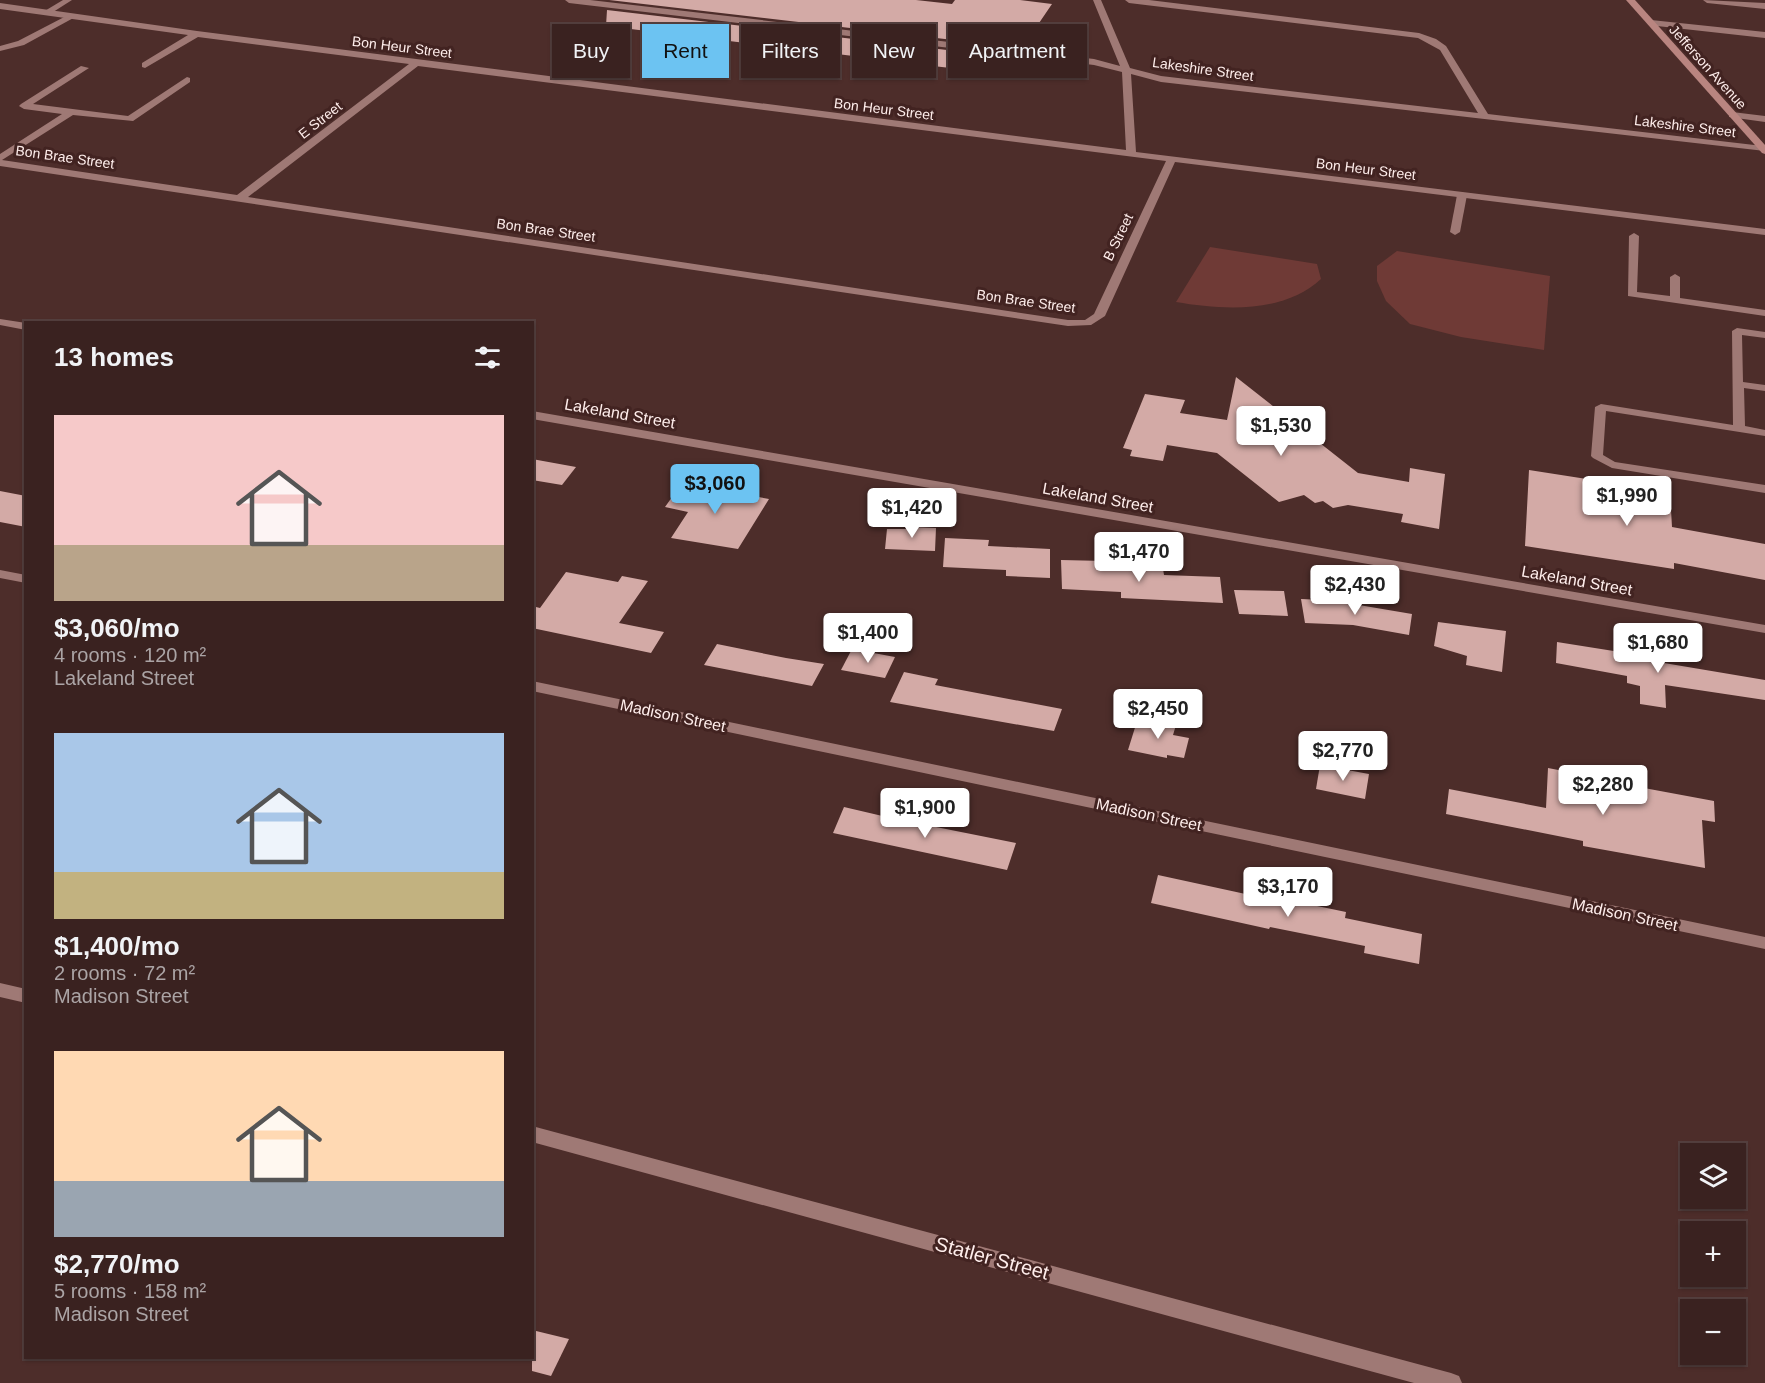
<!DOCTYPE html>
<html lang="en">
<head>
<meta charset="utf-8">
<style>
	:root { --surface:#3a2220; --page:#452f2d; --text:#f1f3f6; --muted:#aba4a5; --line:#543f3e; --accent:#6cc3f2 }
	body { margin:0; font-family:Arial,sans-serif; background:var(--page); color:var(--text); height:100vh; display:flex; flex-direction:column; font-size:22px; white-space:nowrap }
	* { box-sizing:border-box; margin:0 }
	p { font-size:20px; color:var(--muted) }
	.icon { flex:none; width:33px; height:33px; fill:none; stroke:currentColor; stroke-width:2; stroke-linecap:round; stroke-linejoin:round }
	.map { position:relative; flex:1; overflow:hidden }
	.side { position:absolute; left:24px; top:321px; width:510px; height:1038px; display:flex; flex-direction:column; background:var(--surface); border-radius:0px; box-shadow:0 2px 4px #0004,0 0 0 2px var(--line) }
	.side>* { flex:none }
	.hud { position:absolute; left:552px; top:24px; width:570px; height:54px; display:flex; gap:12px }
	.fabs { position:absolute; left:1680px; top:1143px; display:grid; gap:12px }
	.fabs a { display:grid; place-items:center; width:66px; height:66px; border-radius:0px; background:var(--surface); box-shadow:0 2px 4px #0004,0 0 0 2px var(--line); font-size:30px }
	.price { position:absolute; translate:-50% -51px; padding:0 14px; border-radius:6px; background:#fff; color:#222; font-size:20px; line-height:39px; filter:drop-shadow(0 2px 3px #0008) }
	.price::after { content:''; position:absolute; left:50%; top:36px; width:18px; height:14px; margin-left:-9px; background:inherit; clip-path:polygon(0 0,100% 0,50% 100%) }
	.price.on { background:var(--accent); color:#111 }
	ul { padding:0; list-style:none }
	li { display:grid; align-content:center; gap:12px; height:318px; padding:0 30px }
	li span { display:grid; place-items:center; height:186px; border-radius:0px; color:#555 }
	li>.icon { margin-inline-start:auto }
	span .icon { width:108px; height:108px; fill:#fffc; stroke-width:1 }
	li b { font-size:26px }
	h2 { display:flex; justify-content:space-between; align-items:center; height:72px; padding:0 30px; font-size:26px }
	.chip { padding:0 21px; border-radius:0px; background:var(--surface); box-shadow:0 2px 4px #0004,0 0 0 2px var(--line); font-size:21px; line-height:54px }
	.chip.on { background:var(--accent); color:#111 }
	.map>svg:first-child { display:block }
	.green { fill:#6f3a36 }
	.building { fill:#d3aaa6 }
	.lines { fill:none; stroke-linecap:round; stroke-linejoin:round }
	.lane { fill:#9f7975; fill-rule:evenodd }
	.street { fill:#9f7975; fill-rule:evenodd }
	.secondary { fill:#b98580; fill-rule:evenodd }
	.labels { text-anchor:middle; stroke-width:6; stroke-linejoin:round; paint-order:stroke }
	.far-street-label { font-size:14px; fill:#feedeb; stroke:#422321 }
	.street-label { font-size:16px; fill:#feedeb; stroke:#422321 }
	.near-street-label { font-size:20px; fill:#feedeb; stroke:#422321 }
</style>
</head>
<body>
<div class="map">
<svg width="1765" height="1383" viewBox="0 0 1765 1383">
	<rect width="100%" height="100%" fill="#4d2d2a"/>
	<g class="green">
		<path d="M1210 247 1317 264 1321 279C1283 314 1223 310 1176 302Z"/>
		<path d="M1397 251 1550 276 1544 350 1461 337 1410 324 1386 301 1377 281V266Z"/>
	</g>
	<g class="building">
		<path d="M609 0H916L952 4 955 0H1020L1052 4 1022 48Z"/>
		<path d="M607 10 1015 58 1004 74 924 65 922 66 893 63 895 61 606 26Z"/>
		<path d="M1236 377 1358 473 1409 482 1410 468 1445 474 1439 529 1401 522 1403 514 1348 505 1333 508 1323 501 1315 503 1304 495 1279 502 1217 453 1167 445 1163 461 1130 456 1132 450 1123 448 1145 394 1185 400 1180 413 1227 420Z"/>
		<path d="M532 459 576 467 562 485 532 480Z"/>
		<path d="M1529 470 1670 492 1672 527 1765 544V580L1674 563V569L1525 546Z"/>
		<path d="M682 483 720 490 769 499 738 549 671 538 688 512 665 507Z"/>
		<path d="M0 491 26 496V527L0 522Z"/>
		<path d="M910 527 936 528 935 551 885 549 887 529H910Z"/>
		<path d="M945 538 989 540 988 546 1050 549V578L1006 576V570L943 567Z"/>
		<path d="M1061 560 1105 561V567L1163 569 1164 575 1220 577 1223 603 1121 598V592L1062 589Z"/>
		<path d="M566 572 618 582 622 576 648 581 619 623 664 632 651 653 532 628V606L540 608Z"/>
		<path d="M1234 590 1284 591 1288 616 1239 614Z"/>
		<path d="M1301 599 1346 601 1347 603 1412 614 1409 635 1353 625 1305 623Z"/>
		<path d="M1438 622 1506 631 1502 672 1466 665 1467 656 1434 646Z"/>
		<path d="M1557 642 1664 659V663L1765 680V700L1665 685 1666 708 1640 704V686L1627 683V676L1556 663Z"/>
		<path d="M717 644 786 658 824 664 812 686 704 665Z"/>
		<path d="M852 649 895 657 885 678 841 670Z"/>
		<path d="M904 672 938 679 935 685 1062 709 1054 731 890 702Z"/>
		<path d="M1138 718 1176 725 1173 735 1189 738 1184 758 1167 755V758L1128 750Z"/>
		<path d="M1320 765 1369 774 1365 799 1316 789Z"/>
		<path d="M1548 768 1610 780V773L1644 778V788L1714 801 1715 822 1702 820 1705 868 1583 846V841L1446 814 1449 789 1546 808Z"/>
		<path d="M844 807 891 818 1016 843 1007 870 833 833Z"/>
		<path d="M1158 875 1292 904 1293 901 1346 912 1345 918 1422 934 1419 964 1364 953 1365 946 1270 927 1269 929 1151 903Z"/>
		<path d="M532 1330 569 1339 551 1376 532 1371Z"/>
	</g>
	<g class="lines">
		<g class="lane">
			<path d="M63 0H72L50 14 43 12Z"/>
			<path d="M70 14 77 16 24 45 0 51V46L18 41Z"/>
			<path d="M1462 192 1467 195 1460 232 1455 235 1450 232 1457 195Z"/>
			<path d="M1634 233 1639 236 1637 292 1670 296V277L1675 274 1680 277V298L1765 310V316L1628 296 1629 236Z"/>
			<path d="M1737 328 1765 332V338L1742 335 1743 382 1765 385V391L1744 388 1745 426 1765 430V436L1606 411 1603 455 1615 462 1765 485V493L1612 468 1593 458 1591 456 1595 407 1601 404 1733 425 1732 331Z"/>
		</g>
		<g class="street">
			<path d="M565 0H590L1094 59 1120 66 1093 0H1101L1130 68 1161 76 1478 113 1440 50 1418 38 1129 3 1125 0H1149L1419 33 1436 39 1446 46 1488 114 1763 146 1765 151 1161 82 1131 74 1136 152 1765 229V235L1175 162 1105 316 1091 325 1068 326 0 166V154L62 114 24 109 19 106 21 104 81 66 89 68 33 104 128 116 187 77 190 78V82L133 121 73 115 2 160 237 195 409 64 198 37 145 68 142 67V63L188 35 0 9V3L197 31 1126 150 1122 72 1094 65 569 3ZM418 66 1166 161 1094 314 1085 320H1068L248 197Z"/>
			<path d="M1703 0 1765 3V9L1707 3Z"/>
			<path d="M1651 20 1765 32V38L1648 25V21Z"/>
			<path d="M1732 112 1765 116V122L1729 117V113Z"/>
			<path d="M0 319 26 323V330L0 325Z"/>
			<path d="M532 411 1765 625V633L532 419Z"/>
			<path d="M0 570 26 575V583L0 578Z"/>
			<path d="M532 681 1765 937V949L532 691Z"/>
			<path d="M0 983 26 989V1003L0 997Z"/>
			<path d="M532 1126 1451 1373 1459 1376 1462 1383H1414L532 1142Z"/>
		</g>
		<path class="secondary" d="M1626 0H1635L1765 145V154L1762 153Z"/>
	</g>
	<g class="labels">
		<g class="far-street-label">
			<text transform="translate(402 47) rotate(7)" y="5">Bon Heur Street</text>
			<text transform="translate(1708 67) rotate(48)" y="5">Jefferson Avenue</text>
			<text transform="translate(1203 69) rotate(8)" y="5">Lakeshire Street</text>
			<text transform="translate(884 109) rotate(7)" y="5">Bon Heur Street</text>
			<text transform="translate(320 120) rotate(-38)" y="5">E Street</text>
			<text transform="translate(1685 126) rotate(7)" y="5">Lakeshire Street</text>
			<text transform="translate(65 157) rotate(8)" y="5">Bon Brae Street</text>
			<text transform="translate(1366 169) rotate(7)" y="5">Bon Heur Street</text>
			<text transform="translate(546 230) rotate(8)" y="5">Bon Brae Street</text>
			<text transform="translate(1118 237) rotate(-64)" y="5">B Street</text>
			<text transform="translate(1026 301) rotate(8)" y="5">Bon Brae Street</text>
		</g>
		<g class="street-label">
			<text transform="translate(620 413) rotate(10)" y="6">Lakeland Street</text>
			<text transform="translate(1098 497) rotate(10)" y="6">Lakeland Street</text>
			<text transform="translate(1577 580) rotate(10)" y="6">Lakeland Street</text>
			<text transform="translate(673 715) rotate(12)" y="6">Madison Street</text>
			<text transform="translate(1149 814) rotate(12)" y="6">Madison Street</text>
			<text transform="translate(1625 914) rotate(12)" y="6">Madison Street</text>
		</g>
		<g class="near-street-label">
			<text transform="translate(992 1258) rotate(15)" y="7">Statler Street</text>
		</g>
	</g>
</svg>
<div class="fabs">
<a><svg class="icon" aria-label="layers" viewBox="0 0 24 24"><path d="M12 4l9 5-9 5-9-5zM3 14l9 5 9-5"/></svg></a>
<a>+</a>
<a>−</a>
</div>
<b class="price" style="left:1281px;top:457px">$1,530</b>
<b class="price on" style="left:715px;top:515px">$3,060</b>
<b class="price" style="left:1627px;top:527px">$1,990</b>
<b class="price" style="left:912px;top:539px">$1,420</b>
<b class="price" style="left:1139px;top:583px">$1,470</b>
<b class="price" style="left:1355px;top:616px">$2,430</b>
<b class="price" style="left:868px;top:664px">$1,400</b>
<b class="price" style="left:1658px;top:674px">$1,680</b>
<b class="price" style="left:1158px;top:740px">$2,450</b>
<b class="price" style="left:1343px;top:782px">$2,770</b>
<b class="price" style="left:1603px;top:816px">$2,280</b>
<b class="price" style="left:925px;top:839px">$1,900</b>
<b class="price" style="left:1288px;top:918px">$3,170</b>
<div class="hud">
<a class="chip">Buy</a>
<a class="chip on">Rent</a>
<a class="chip">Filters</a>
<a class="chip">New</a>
<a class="chip">Apartment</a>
</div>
<section class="side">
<h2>13 homes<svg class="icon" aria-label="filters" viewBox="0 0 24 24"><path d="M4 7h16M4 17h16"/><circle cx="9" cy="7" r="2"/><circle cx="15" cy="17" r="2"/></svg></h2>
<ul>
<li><span style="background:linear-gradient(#f6c9c9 70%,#b9a48a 0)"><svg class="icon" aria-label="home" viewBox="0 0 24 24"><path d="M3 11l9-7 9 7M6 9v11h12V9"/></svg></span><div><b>$3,060/mo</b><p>4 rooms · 120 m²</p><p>Lakeland Street</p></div></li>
<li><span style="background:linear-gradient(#a9c7e8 75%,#c2b280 0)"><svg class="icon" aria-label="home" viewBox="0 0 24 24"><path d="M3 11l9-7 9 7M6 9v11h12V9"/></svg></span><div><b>$1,400/mo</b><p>2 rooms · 72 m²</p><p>Madison Street</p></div></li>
<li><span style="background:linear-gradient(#ffd9b3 70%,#9aa5b1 0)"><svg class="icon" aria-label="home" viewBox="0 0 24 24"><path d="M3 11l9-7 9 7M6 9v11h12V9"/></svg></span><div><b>$2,770/mo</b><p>5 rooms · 158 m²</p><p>Madison Street</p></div></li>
</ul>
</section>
</div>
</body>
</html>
